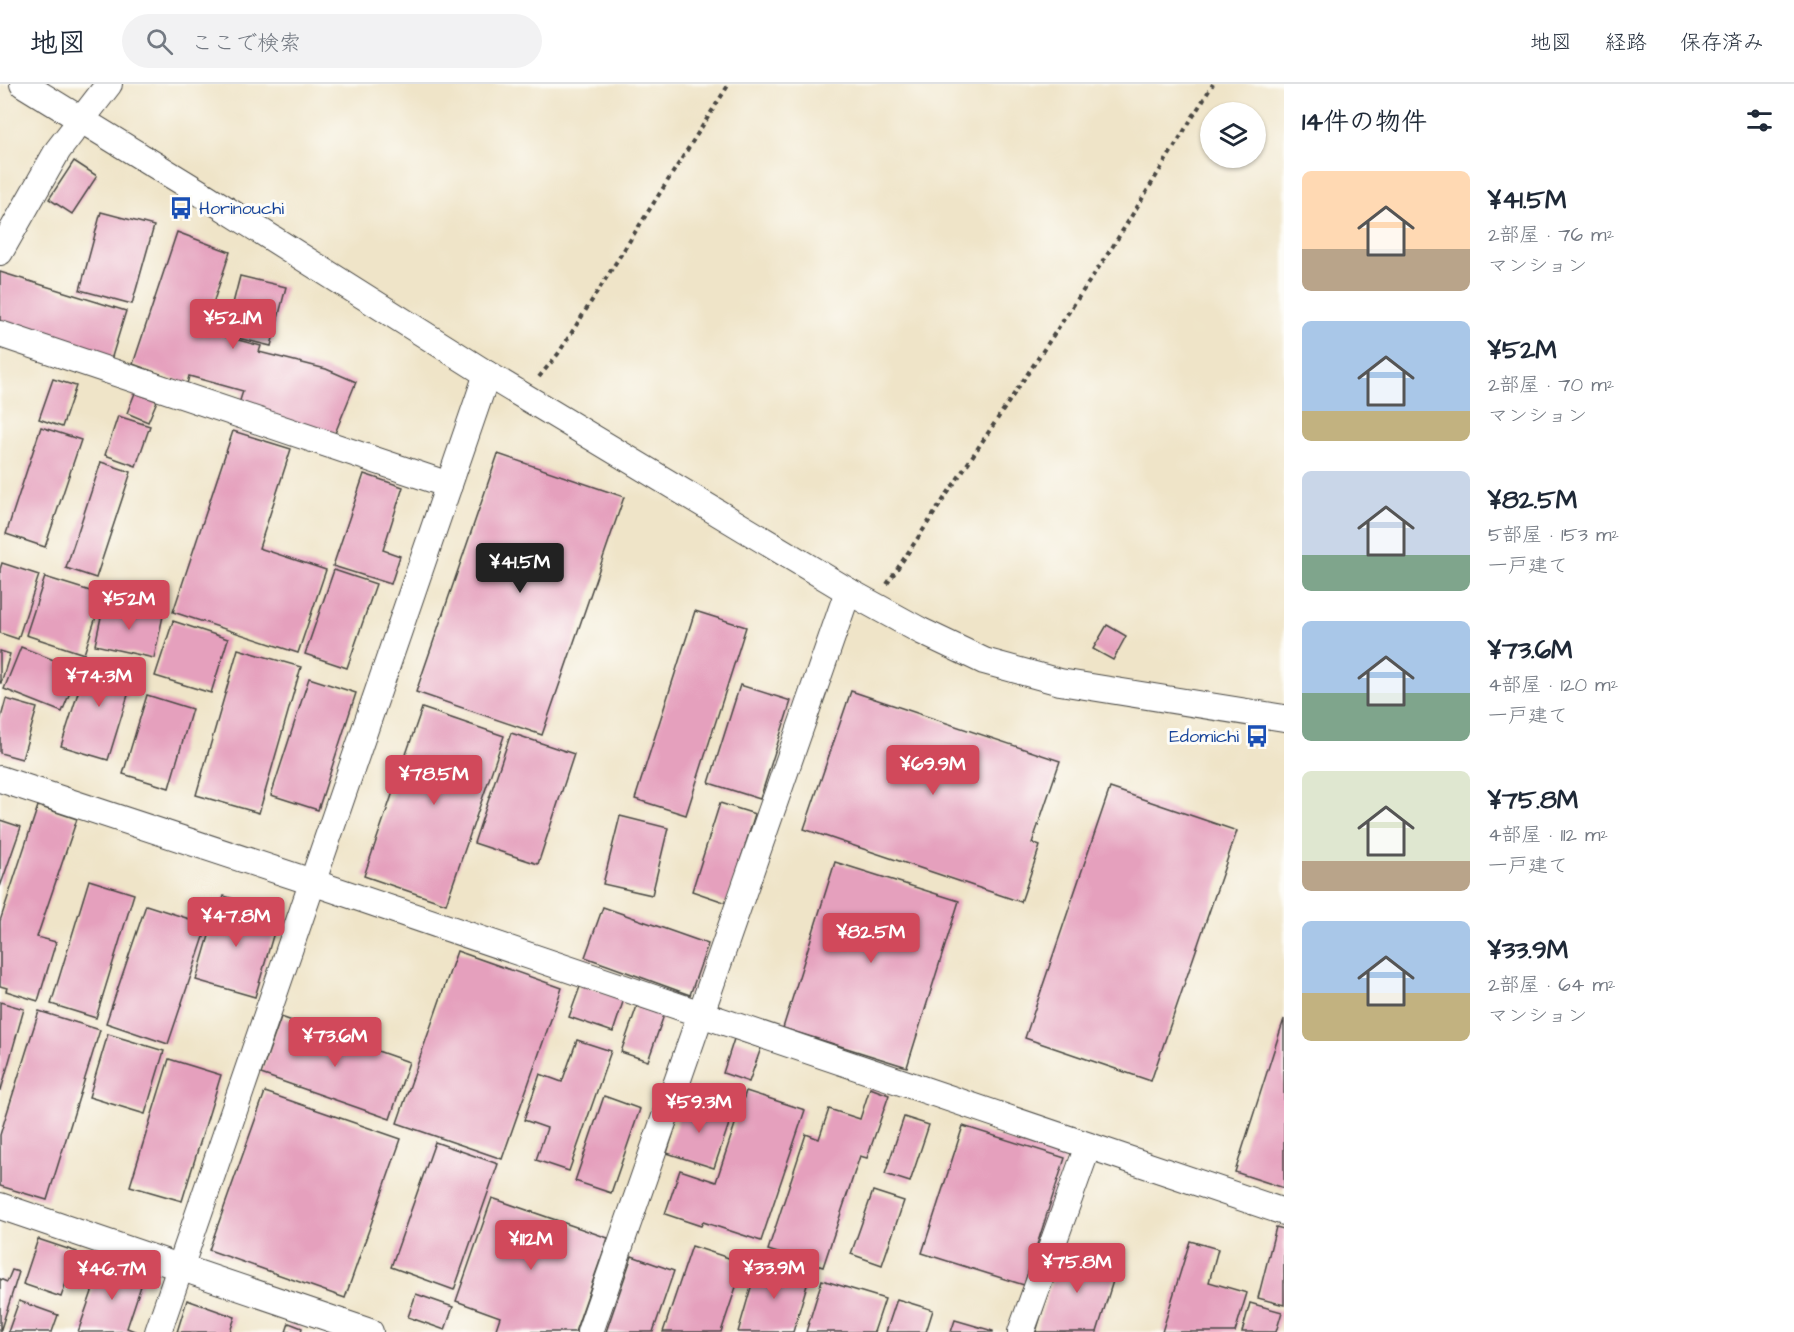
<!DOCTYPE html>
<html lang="ja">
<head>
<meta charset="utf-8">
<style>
	:root { --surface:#fff; --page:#f2f2f3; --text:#1f2937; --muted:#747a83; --line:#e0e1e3; --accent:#d1495b }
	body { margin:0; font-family:"Architects Daughter","Klee One",sans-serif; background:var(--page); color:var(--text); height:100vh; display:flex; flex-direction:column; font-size:22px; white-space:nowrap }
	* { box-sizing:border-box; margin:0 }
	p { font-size:20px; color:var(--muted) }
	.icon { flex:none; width:33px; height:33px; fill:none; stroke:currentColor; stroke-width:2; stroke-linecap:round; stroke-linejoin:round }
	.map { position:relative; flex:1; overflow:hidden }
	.sheet { display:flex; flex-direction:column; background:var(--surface); width:510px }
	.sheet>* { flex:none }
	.controls { position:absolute; left:1200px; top:18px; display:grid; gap:12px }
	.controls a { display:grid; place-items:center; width:66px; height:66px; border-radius:50%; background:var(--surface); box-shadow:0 2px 4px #0004; font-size:30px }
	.price { position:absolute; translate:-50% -51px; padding:0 14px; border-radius:6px; background:var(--accent); color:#fff; font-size:20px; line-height:39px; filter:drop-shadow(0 2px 3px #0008) }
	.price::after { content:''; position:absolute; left:50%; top:36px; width:18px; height:14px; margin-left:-9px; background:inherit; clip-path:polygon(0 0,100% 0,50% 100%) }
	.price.selected { background:#222; color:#fff }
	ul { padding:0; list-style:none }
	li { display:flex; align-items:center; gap:18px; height:150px; padding:0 18px }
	li span { display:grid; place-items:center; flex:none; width:168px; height:120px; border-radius:9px; color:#555 }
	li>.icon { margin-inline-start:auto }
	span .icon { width:72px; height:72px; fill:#fffc; stroke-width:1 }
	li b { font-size:26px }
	h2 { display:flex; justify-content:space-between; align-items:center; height:72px; padding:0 18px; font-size:26px }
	header { display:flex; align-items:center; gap:36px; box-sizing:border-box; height:84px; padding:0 30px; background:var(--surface); border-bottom:2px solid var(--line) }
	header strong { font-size:28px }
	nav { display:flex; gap:33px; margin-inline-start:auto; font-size:21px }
	.search { width:420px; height:54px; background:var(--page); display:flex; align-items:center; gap:15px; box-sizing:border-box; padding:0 21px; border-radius:33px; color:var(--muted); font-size:22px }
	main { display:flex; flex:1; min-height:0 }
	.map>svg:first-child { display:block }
	.building { fill:#e5a0bd }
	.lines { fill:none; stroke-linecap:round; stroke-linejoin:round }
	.minor-casing { stroke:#484743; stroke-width:28 }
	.path { stroke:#484743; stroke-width:4; stroke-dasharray:4.5 4.5; stroke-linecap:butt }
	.minor { stroke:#fff; stroke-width:26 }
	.labels { text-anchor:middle; stroke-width:6; stroke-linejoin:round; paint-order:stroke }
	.transit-label { font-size:18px; fill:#164399; stroke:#fdfcf7; text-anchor:start }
</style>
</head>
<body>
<header>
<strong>地図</strong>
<div class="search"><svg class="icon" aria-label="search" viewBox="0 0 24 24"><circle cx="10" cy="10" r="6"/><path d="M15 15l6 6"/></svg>ここで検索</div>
<nav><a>地図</a><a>経路</a><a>保存済み</a></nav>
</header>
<main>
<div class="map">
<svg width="1284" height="1248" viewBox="0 0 1284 1248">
	<rect width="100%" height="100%" fill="#fdfcf7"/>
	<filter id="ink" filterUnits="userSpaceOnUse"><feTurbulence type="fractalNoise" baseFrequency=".0167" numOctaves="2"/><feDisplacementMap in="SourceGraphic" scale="12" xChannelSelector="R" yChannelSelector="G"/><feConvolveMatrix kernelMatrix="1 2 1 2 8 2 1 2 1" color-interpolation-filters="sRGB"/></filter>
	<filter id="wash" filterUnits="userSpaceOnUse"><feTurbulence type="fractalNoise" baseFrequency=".008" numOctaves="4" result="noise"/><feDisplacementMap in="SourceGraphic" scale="24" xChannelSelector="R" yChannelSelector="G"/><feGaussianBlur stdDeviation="1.35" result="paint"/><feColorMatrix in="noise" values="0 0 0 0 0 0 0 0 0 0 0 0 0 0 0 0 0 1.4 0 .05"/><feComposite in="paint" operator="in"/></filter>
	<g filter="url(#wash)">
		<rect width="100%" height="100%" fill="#efe4c8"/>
		<g id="blocks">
			<g class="building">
				<path d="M74 77 97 92 72 130 49 115Z"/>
				<path d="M101 128 154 142 132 220 80 206Z"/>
				<path d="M177 148 230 168 204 247 261 262 259 268 326 285 356 298 331 359 237 326 243 307 189 292 187 300 133 280Z"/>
				<path d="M0 188 126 227 111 276 0 241Z"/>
				<path d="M240 192 286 203 271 262 225 251Z"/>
				<path d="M53 295 76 302 62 343 39 335Z"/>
				<path d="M135 309 157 317 148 338 127 329Z"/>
				<path d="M118 332 150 342 136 382 105 371Z"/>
				<path d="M41 343 81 356 45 463 6 450Z"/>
				<path d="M233 347 291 365 259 464 326 486 298 569 173 528Z"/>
				<path d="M498 370 624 413 542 651 416 608Z"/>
				<path d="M101 378 131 388 96 494 66 484Z"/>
				<path d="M364 390 403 403 383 466 400 472 391 500 333 482Z"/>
				<path d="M2 479 39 491 18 555 0 549V485Z"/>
				<path d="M334 486 376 500 347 584 305 570Z"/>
				<path d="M45 493 103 511 84 570 26 551Z"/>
				<path d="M104 519 163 532 154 574 95 561Z"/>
				<path d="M695 527 746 543 686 731 635 715Z"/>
				<path d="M173 537 228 555 211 609 155 592Z"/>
				<path d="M1107 541 1126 552 1113 576 1093 565Z"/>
				<path d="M21 563 79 586 62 628 4 605Z"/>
				<path d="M238 565 301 583 259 729 196 711Z"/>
				<path d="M0 567 10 570 1 599H0Z"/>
				<path d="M90 571 136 585 108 676 61 662Z"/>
				<path d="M309 594 356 609 318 726 271 711Z"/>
				<path d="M740 601 791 617 760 715 709 699Z"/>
				<path d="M851 607 1060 677 1032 759 1040 762 1021 818 804 745Z"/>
				<path d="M147 611 192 625 169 704 123 690Z"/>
				<path d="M6 615 37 624 22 675 0 669V637Z"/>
				<path d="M422 624 504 652 446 820 364 792Z"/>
				<path d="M511 649 574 670 538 780 474 759Z"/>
				<path d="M1110 704 1237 747 1151 997 1025 954Z"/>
				<path d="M720 719 755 730 727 819 692 807Z"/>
				<path d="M38 722 77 735 37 853 56 858 38 917 6 907 7 904 0 902V837Z"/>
				<path d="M620 732 668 744 652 811 603 800Z"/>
				<path d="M0 736 21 743 0 803Z"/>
				<path d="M835 778 959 817 907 983 783 944Z"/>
				<path d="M89 796 134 810 96 934 51 920Z"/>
				<path d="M224 812 265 824 260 841 275 845 255 913 196 896 216 828H219Z"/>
				<path d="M146 821 208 841 168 960 106 939Z"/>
				<path d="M603 823 708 860 690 911 585 873Z"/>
				<path d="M457 867 562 904 502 1075 397 1039Z"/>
				<path d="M581 900 624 915 613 948 569 933Z"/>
				<path d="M0 918 24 925 1 1006H0Z"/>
				<path d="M637 922 664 931 648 977 621 968Z"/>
				<path d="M39 927 100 946 47 1116 0 1102V1051Z"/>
				<path d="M281 933 409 978 390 1035 261 990Z"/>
				<path d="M1284 935V1104L1235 1088Z"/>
				<path d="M108 950 164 967 145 1030 89 1013Z"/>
				<path d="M734 955 761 964 749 998 723 989Z"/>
				<path d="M577 956 611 967 569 1087 536 1076 547 1044 524 1036 540 990 562 998Z"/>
				<path d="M169 975 221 991 182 1117 130 1102Z"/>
				<path d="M870 1004 889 1011 867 1074 860 1072 823 1183 768 1166 806 1050 819 1055 829 1025 860 1035Z"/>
				<path d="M746 1007 805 1026 761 1157 703 1138 701 1142 665 1130 680 1086 716 1098Z"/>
				<path d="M265 1008 401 1055 345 1214 209 1166Z"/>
				<path d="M604 1012 640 1025 611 1109 575 1097Z"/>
				<path d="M684 1016 732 1031 714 1084 667 1069Z"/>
				<path d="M904 1033 929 1041 910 1098 885 1090Z"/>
				<path d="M963 1042 1065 1074 1024 1201 922 1169Z"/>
				<path d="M435 1058 498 1080 454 1206 391 1183Z"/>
				<path d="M873 1107 904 1117 882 1181 851 1170Z"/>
				<path d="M492 1114 608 1154 575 1248H495L500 1233 456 1217Z"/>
				<path d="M1276 1143 1284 1145V1221L1258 1214Z"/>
				<path d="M38 1155 77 1168 61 1213 23 1200Z"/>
				<path d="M1190 1157 1218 1165 1209 1198 1247 1209 1235 1248H1162Z"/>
				<path d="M692 1162 744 1179 721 1248H663Z"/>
				<path d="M1062 1164 1118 1181 1097 1248H1036Z"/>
				<path d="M632 1172 674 1187 653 1248H606Z"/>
				<path d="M759 1176 810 1191 793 1248H738Z"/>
				<path d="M102 1179 144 1193 127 1244 137 1248H78Z"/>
				<path d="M12 1186 19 1188 0 1248V1195L7 1198Z"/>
				<path d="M822 1196 885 1215 874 1248H806Z"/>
				<path d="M416 1210 453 1223 445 1246 408 1233Z"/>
				<path d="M897 1215 933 1226 926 1248H886Z"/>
				<path d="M187 1216 235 1233 230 1248H177Z"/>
				<path d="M19 1217 58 1231 52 1248H8Z"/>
				<path d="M1250 1219 1282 1228 1276 1248H1242Z"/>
				<path d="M955 1236 993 1247V1248H951Z"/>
				<path d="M289 1239 302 1244 301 1248H286Z"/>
			</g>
		</g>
	</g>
	<g filter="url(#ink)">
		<use href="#blocks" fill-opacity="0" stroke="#484743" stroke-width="1.5"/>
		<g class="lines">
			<g class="minor-casing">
				<g id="minor">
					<path d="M23 0 202 110 487 290 848 507 921 547 984 577 1060 598 1284 634"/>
					<path d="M0 168 58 66 109 0"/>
					<path d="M0 250 449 401"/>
					<path d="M0 695 312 798 1284 1128"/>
					<path d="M0 1122 370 1248"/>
					<path d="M158 1248 487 290"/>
					<path d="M590 1248 848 507"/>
					<path d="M1021 1248 1088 1062"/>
				</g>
			</g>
			<g class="path">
				<path d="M539 293 558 270 729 0"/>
				<path d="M887 500 1113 162 1213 0"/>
			</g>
			<use href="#minor" class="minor"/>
		</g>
	</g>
	<defs>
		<g id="bus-bare" transform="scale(1.8)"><path d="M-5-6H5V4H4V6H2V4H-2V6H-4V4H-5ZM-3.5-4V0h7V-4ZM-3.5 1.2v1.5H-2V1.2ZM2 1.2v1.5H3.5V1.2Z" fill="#1a4fb4" stroke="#fdfcf7" stroke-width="2.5" paint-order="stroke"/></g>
	</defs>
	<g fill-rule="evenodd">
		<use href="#bus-bare" x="181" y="124"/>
		<use href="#bus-bare" x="1257" y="652"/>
	</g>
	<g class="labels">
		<g class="transit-label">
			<text x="199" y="130">Horinouchi</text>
			<text x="1239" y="658" text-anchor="end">Edomichi</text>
		</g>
	</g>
</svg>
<div class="controls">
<a><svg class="icon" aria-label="layers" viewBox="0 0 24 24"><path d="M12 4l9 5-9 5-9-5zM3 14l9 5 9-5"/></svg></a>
</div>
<b class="price" style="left:233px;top:266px">¥52.1M</b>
<b class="price selected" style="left:520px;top:510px">¥41.5M</b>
<b class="price" style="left:129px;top:547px">¥52M</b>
<b class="price" style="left:99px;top:624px">¥74.3M</b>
<b class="price" style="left:933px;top:712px">¥69.9M</b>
<b class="price" style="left:434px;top:722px">¥78.5M</b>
<b class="price" style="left:236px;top:864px">¥47.8M</b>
<b class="price" style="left:871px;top:880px">¥82.5M</b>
<b class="price" style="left:335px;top:984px">¥73.6M</b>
<b class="price" style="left:699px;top:1050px">¥59.3M</b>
<b class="price" style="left:531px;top:1187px">¥112M</b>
<b class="price" style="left:1077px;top:1210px">¥75.8M</b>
<b class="price" style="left:774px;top:1216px">¥33.9M</b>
<b class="price" style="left:112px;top:1217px">¥46.7M</b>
</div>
<section class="sheet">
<h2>14件の物件<svg class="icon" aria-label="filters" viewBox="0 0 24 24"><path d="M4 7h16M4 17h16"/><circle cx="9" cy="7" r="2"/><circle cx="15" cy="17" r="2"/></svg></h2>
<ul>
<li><span style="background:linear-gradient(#ffd9b3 65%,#b9a48a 0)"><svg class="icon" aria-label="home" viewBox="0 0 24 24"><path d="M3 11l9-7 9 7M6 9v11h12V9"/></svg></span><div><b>¥41.5M</b><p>2部屋 · 76 m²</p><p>マンション</p></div></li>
<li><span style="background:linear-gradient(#a9c7e8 75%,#c2b280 0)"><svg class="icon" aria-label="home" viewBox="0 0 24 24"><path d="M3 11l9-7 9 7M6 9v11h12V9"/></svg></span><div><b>¥52M</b><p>2部屋 · 70 m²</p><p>マンション</p></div></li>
<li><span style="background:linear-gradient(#c9d6e8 70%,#7fa58c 0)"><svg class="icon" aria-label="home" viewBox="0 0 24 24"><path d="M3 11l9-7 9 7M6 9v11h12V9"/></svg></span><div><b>¥82.5M</b><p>5部屋 · 153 m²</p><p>一戸建て</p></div></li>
<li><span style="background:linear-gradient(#a9c7e8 60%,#7fa58c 0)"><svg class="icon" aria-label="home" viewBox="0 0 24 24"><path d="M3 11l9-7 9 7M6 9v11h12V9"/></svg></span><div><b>¥73.6M</b><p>4部屋 · 120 m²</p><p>一戸建て</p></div></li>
<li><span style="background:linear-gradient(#dfe7d0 75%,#b9a48a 0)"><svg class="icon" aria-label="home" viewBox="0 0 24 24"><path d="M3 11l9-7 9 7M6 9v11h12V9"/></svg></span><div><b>¥75.8M</b><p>4部屋 · 112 m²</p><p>一戸建て</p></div></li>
<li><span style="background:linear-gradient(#a9c7e8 60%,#c2b280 0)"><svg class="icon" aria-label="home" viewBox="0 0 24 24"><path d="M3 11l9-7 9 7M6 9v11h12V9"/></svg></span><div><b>¥33.9M</b><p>2部屋 · 64 m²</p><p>マンション</p></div></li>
</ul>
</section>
</main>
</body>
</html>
